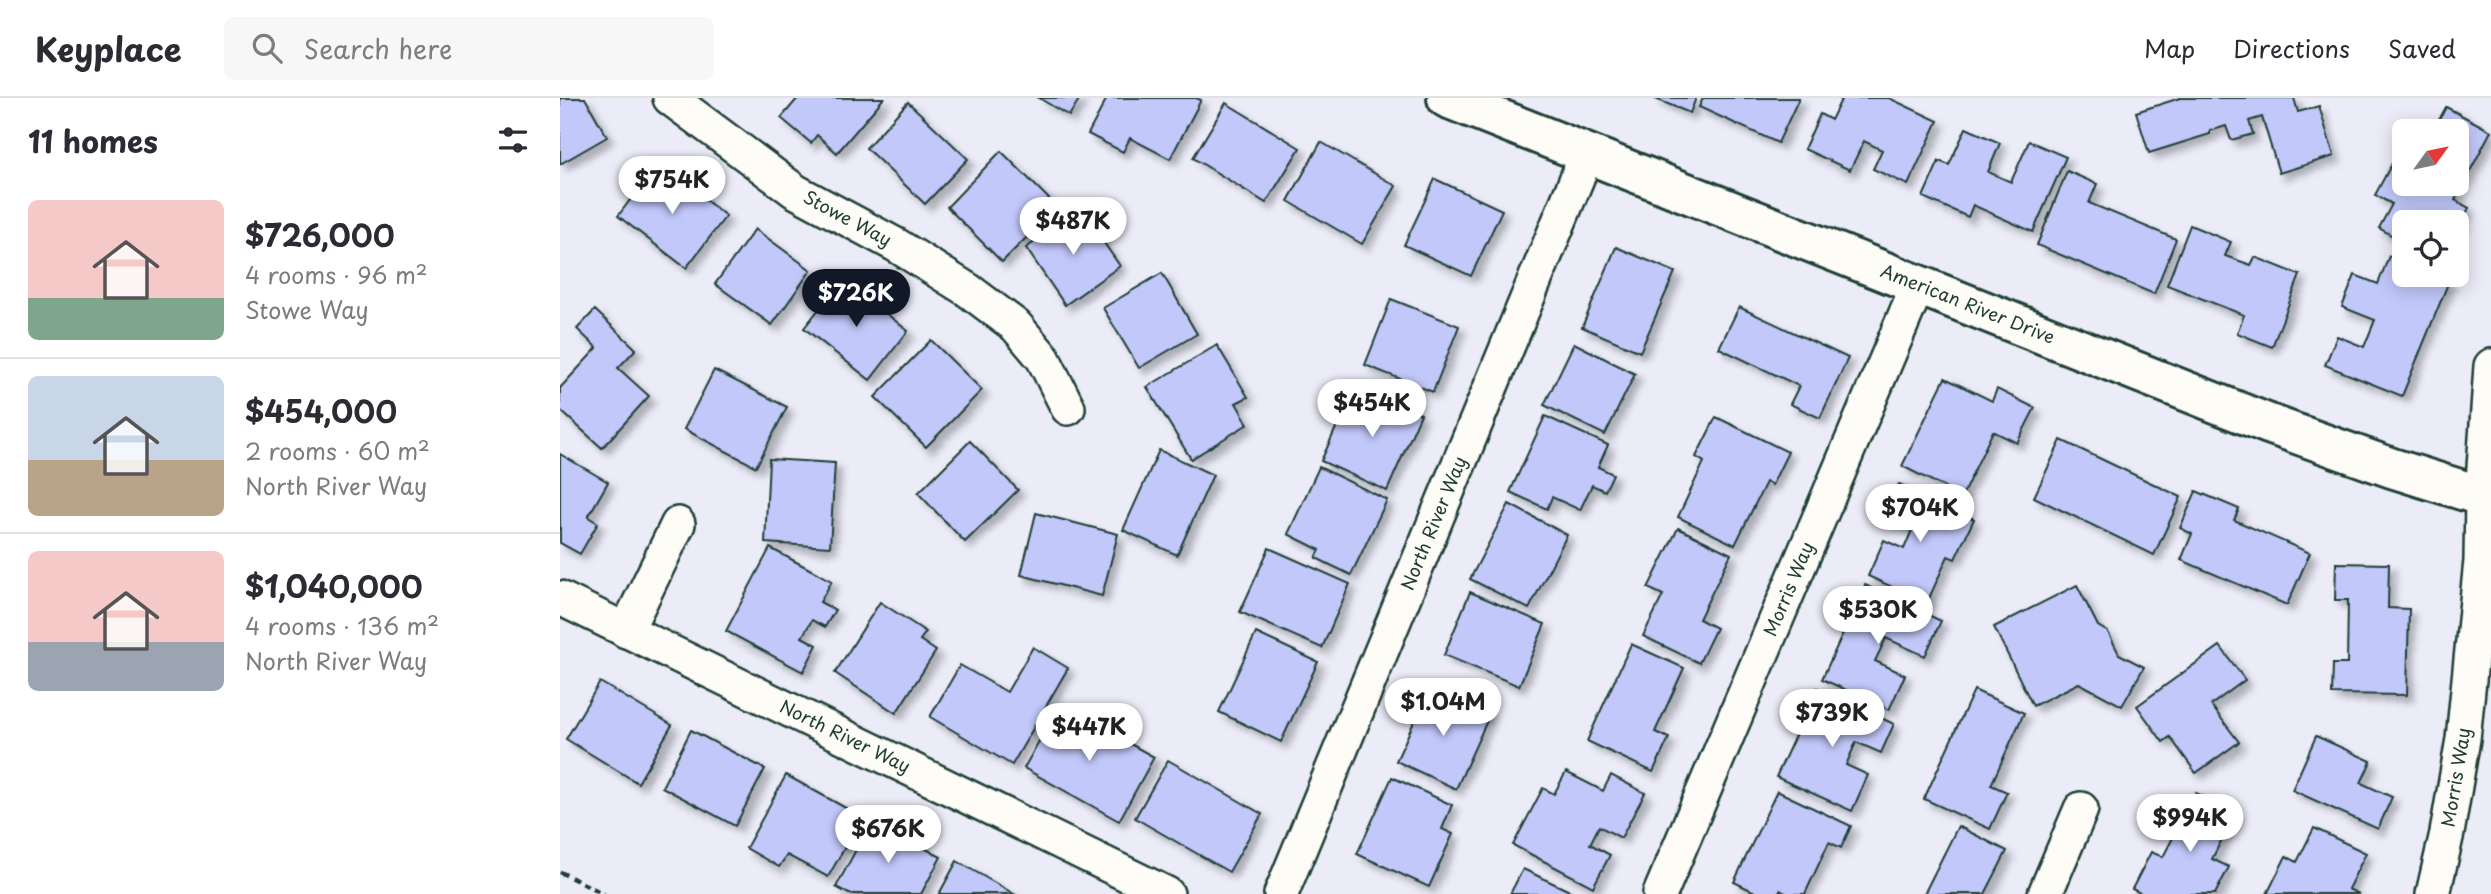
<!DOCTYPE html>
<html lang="en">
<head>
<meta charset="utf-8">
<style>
	:root { --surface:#fff; --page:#f7f7f7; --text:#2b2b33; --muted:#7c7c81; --line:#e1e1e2; --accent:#111827 }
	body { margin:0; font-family:"Playpen Sans",sans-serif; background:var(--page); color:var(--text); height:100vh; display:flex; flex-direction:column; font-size:26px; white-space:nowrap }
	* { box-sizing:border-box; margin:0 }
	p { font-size:23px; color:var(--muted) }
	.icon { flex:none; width:38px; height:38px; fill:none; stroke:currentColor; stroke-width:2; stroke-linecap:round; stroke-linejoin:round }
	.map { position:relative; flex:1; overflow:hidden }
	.sheet { display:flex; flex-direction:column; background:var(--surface); width:560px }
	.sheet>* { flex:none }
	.needle { width:46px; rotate:57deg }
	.tools { position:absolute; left:1832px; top:21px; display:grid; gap:14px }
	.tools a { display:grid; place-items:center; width:77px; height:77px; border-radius:10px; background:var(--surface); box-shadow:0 4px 18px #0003; font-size:35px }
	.price { position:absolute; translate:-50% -60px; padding:0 16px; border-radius:24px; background:#fff; color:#222; font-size:23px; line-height:46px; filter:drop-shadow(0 2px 4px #0008) }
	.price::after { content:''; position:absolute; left:50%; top:42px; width:21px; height:16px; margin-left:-10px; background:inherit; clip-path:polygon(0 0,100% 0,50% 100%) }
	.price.selected { background:var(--accent); color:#fff }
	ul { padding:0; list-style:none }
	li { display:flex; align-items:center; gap:21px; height:175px; padding:0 28px }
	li+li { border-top:2px solid var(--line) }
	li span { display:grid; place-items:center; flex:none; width:196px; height:140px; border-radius:10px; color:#555 }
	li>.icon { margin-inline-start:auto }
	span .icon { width:84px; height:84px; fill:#fffc; stroke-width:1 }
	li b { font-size:30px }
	h2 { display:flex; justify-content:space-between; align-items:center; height:84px; padding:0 28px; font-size:30px }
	header { display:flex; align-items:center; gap:42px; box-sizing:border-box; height:98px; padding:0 35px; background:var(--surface); border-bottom:2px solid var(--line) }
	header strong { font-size:33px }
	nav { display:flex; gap:38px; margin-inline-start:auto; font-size:24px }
	.search { width:490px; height:63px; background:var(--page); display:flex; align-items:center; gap:18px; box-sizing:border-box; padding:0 24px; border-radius:10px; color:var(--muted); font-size:26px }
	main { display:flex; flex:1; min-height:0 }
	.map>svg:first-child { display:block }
	.building { fill:#c2c8fa; stroke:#1f3d34; stroke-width:2; filter:url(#shadow) }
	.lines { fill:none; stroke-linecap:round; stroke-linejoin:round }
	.minor-casing { stroke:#1f3d34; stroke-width:38 }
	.tertiary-casing { stroke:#1f3d34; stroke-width:44 }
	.path { stroke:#1f3d34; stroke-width:4.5; stroke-dasharray:7 5; stroke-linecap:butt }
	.minor { stroke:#fdfcf7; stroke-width:33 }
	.tertiary { stroke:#fdfcf7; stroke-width:38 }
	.labels { text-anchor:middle; stroke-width:5; stroke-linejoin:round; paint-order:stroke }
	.street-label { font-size:18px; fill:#1f3d34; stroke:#fdfcf7 }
</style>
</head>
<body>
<header>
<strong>Keyplace</strong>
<div class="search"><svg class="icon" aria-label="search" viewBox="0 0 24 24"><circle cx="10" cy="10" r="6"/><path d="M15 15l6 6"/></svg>Search here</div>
<nav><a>Map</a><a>Directions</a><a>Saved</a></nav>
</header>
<main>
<section class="sheet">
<h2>11 homes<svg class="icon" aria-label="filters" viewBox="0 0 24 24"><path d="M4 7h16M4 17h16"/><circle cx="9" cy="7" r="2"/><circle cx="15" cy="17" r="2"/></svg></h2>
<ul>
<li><span style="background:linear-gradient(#f6c9c9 70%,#7fa58c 0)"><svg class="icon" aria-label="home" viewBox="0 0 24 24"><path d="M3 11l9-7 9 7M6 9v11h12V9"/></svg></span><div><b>$726,000</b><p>4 rooms · 96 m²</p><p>Stowe Way</p></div></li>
<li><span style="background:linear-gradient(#c9d6e8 60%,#b9a48a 0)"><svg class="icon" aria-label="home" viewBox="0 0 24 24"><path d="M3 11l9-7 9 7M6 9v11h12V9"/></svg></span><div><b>$454,000</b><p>2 rooms · 60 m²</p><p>North River Way</p></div></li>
<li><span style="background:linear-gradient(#f6c9c9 65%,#9aa5b1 0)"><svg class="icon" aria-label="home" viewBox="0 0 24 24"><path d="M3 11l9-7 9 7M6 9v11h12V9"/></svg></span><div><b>$1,040,000</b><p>4 rooms · 136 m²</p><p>North River Way</p></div></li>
</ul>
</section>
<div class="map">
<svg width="1931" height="796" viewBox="0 0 1931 796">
	<defs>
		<filter id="shadow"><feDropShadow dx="6" dy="6" stdDeviation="3.5" flood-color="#0004"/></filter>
	</defs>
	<rect width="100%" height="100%" fill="#ebecf8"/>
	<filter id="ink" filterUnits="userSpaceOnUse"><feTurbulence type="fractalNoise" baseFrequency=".0143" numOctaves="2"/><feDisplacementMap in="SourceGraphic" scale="14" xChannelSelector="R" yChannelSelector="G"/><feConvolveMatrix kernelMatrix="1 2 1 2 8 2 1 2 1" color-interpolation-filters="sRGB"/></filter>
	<g filter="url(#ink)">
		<g class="building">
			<path d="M0 0H25L47 39 0 66Z"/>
			<path d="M238 0H324L277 55 257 37 251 45 221 20Z"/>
			<path d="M479 0H520L509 18Z"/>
			<path d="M547 0H636L641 2 610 61 570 40 563 54 528 36Z"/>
			<path d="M1093 0H1136L1130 15Z"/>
			<path d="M1143 0H1239L1218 45 1139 9Z"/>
			<path d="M1282 0H1329L1378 23 1348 87 1313 71 1322 52 1304 43 1290 72 1244 51 1260 16 1271 22Z"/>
			<path d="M1620 0H1734L1738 14 1759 8 1774 58 1719 75 1702 19 1689 23 1693 36 1671 42 1666 28 1650 33V36L1589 55 1576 14Z"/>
			<path d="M348 4 408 61 365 106 306 50Z"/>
			<path d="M666 5 740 50 706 105 633 60Z"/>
			<path d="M1886 9 1931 33 1895 102 1909 110 1897 132V124H1844V144L1819 130 1832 106 1815 97 1844 43V86H1897V33H1873Z"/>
			<path d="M1406 30 1440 45 1428 74 1451 84 1469 43 1506 59 1473 134 1413 107 1408 119 1363 99 1379 63 1389 67Z"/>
			<path d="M761 44 836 88 802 146 728 103Z"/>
			<path d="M441 53 497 109 442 164 387 109Z"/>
			<path d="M98 65 166 118 126 170 58 118Z"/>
			<path d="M1507 73 1537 86 1529 105 1616 141 1594 196 1477 147Z"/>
			<path d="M875 81 942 112 911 178 844 147Z"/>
			<path d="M521 112 560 168 505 207 466 150Z"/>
			<path d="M1630 127 1671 144 1665 158 1691 167 1695 159 1740 177 1712 249 1677 235 1684 217 1607 187Z"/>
			<path d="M195 131 251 172 212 227 155 186Z"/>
			<path d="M1056 149 1115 174 1080 254 1022 229Z"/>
			<path d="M1829 158 1844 164V177H1875L1889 183 1842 298 1765 267 1777 238 1804 249 1815 222 1782 209 1795 177 1818 186Z"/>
			<path d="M602 175 637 236 579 270 543 210Z"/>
			<path d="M283 181 348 233 310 282 244 230Z"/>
			<path d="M831 201 899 228 873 294 805 267Z"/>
			<path d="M1179 209 1288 260 1260 320 1230 306 1239 288 1159 250Z"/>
			<path d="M35 212 76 251 58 270 89 298 42 350 0 312V290L37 250 17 231Z"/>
			<path d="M371 242 422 292 366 349 315 299Z"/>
			<path d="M1014 245 1075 276 1045 337 984 307Z"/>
			<path d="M657 247 688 299 676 305 688 326 631 361 587 289Z"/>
			<path d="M154 272 227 309 196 369 124 331Z"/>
			<path d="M1385 280 1432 303 1437 291 1475 310 1457 345 1433 333 1402 398 1342 368Z"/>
			<path d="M801 290 861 316 827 393 761 363 785 310 791 312Z"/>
			<path d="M985 318 1048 347 1038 369 1053 376 1045 393 1032 387 1020 412 992 399 987 411 950 394Z"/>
			<path d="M1156 319 1228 354 1212 387 1206 384 1175 447 1118 419 1144 364 1136 359Z"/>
			<path d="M1501 342 1621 399 1594 457 1474 399Z"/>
			<path d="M410 343 458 392 405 444 358 395Z"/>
			<path d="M599 352 653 377 617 457 563 432Z"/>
			<path d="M0 356 48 384 28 419 38 425 20 456 0 445Z"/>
			<path d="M209 361 275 365 270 449 205 445Z"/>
			<path d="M759 369 827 402 791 477 756 460 760 452 728 436Z"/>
			<path d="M1339 386 1414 421 1395 461 1388 458 1367 505 1308 478 1324 442 1344 451 1352 432 1324 419Z"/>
			<path d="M1636 393 1679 411 1674 422 1750 455 1727 507 1621 462 1632 436 1620 430Z"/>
			<path d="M949 406 1007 437 969 511 910 481Z"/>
			<path d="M476 415 558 436 542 498 461 477Z"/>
			<path d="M1118 430 1171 456 1139 521 1156 530 1139 565 1083 538 1103 497 1088 490Z"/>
			<path d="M210 450 272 483 260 504 275 512 265 529 252 522 242 539 257 547 243 574 166 533Z"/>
			<path d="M709 450 790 486 762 550 680 514Z"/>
			<path d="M1776 465 1829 466 1828 510 1849 511 1847 597 1772 596 1773 566H1787L1788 502H1775Z"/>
			<path d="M1305 487 1381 523 1365 558 1326 540 1315 563 1345 577 1329 612 1262 581Z"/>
			<path d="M1517 487 1538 528 1548 534 1559 556 1584 569 1562 608 1519 585 1473 608 1434 529Z"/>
			<path d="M910 494 985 526 959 588 884 557Z"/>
			<path d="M320 504 366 534 360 542 376 553 336 615 275 575Z"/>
			<path d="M696 535 758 564 721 644 659 614Z"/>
			<path d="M1071 546 1124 570 1095 634 1109 640 1093 674 1027 643Z"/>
			<path d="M1660 548 1685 582 1651 607 1679 644 1636 675 1610 639 1603 644 1577 608Z"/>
			<path d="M473 549 508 570 452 667 370 619 400 567 447 594Z"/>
			<path d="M40 584 112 627 78 685 6 641Z"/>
			<path d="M870 589 930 616 896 691 836 663Z"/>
			<path d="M1257 590 1334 626 1321 655 1296 644 1286 667 1308 677 1292 713 1216 679Z"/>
			<path d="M1414 592 1464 615 1431 687 1447 694 1430 731 1364 701Z"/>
			<path d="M499 607 594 659 559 723 464 670Z"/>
			<path d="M131 632 205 671 175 728 102 689Z"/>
			<path d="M1756 638 1811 663 1801 685 1832 699 1818 731 1732 692Z"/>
			<path d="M608 662 702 716 669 774 575 720Z"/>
			<path d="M1006 674 1043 693 1051 677 1085 695 1061 740 1039 728 1030 746 1050 757 1033 789 953 747 983 690 994 696Z"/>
			<path d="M226 677 302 719 268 779 227 757 219 769 186 750Z"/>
			<path d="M832 679 892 707 882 731 893 736 869 789 797 756Z"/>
			<path d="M1217 693 1291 728 1281 750 1269 744 1245 796H1227L1220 792 1218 796H1199L1174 784Z"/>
			<path d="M1636 695 1675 715 1652 761 1669 769 1655 796H1582L1572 791 1591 754 1603 759Z"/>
			<path d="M312 722 381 759 361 796H289L276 789Z"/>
			<path d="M1398 728 1447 753 1425 796H1364Z"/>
			<path d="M1754 730 1806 755 1788 791 1799 796H1707L1726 758 1737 764Z"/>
			<path d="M397 763 454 796H379Z"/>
			<path d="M963 771 1016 796H950Z"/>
		</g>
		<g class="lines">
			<g class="minor-casing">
				<g id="minor">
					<path id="s1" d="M110 0 235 93 336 147 408 192 456 228 483 260 508 310"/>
					<path id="s2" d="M0 500 607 796"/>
					<path d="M66 533 118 426"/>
					<path id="s3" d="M721 796 1027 56"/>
					<path id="s4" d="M1100 796 1358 187"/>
					<path d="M1485 796 1521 711"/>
					<path id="s5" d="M1873 796 1887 735 1903 641 1921 463 1922 398 1931 268"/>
				</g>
			</g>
			<g class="tertiary-casing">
				<g id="tertiary">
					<path id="s6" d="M887 0 1709 326 1832 370 1931 401"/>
				</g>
			</g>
			<path class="path" d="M0 774 44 796"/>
			<use href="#minor" class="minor"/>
			<use href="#tertiary" class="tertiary"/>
		</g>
	</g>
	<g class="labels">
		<g class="street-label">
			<text dy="6" stroke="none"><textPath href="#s1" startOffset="215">Stowe Way</textPath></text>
			<text dy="6" stroke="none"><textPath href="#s6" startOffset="560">American River Drive</textPath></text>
			<text dy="6" stroke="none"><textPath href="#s3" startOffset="401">North River Way</textPath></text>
			<text dy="6" stroke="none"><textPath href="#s4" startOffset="331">Morris Way</textPath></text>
			<text dy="6" stroke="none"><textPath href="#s2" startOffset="317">North River Way</textPath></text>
			<text dy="6" stroke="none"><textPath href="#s5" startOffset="119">Morris Way</textPath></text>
		</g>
	</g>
</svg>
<div class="tools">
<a><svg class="needle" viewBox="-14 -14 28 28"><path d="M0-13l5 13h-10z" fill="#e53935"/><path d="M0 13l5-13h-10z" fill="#7c7c81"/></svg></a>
<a><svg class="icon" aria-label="locate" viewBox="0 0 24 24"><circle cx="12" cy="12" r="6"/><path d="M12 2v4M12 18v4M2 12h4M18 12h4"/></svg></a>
</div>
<b class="price" style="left:112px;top:118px">$754K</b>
<b class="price" style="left:513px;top:159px">$487K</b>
<b class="price selected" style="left:296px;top:231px">$726K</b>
<b class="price" style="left:812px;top:341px">$454K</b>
<b class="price" style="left:1360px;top:446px">$704K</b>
<b class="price" style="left:1318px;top:548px">$530K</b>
<b class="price" style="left:883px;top:640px">$1.04M</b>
<b class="price" style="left:1272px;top:651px">$739K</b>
<b class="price" style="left:529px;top:665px">$447K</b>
<b class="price" style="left:1630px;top:756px">$994K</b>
<b class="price" style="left:328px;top:767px">$676K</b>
</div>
</main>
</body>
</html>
